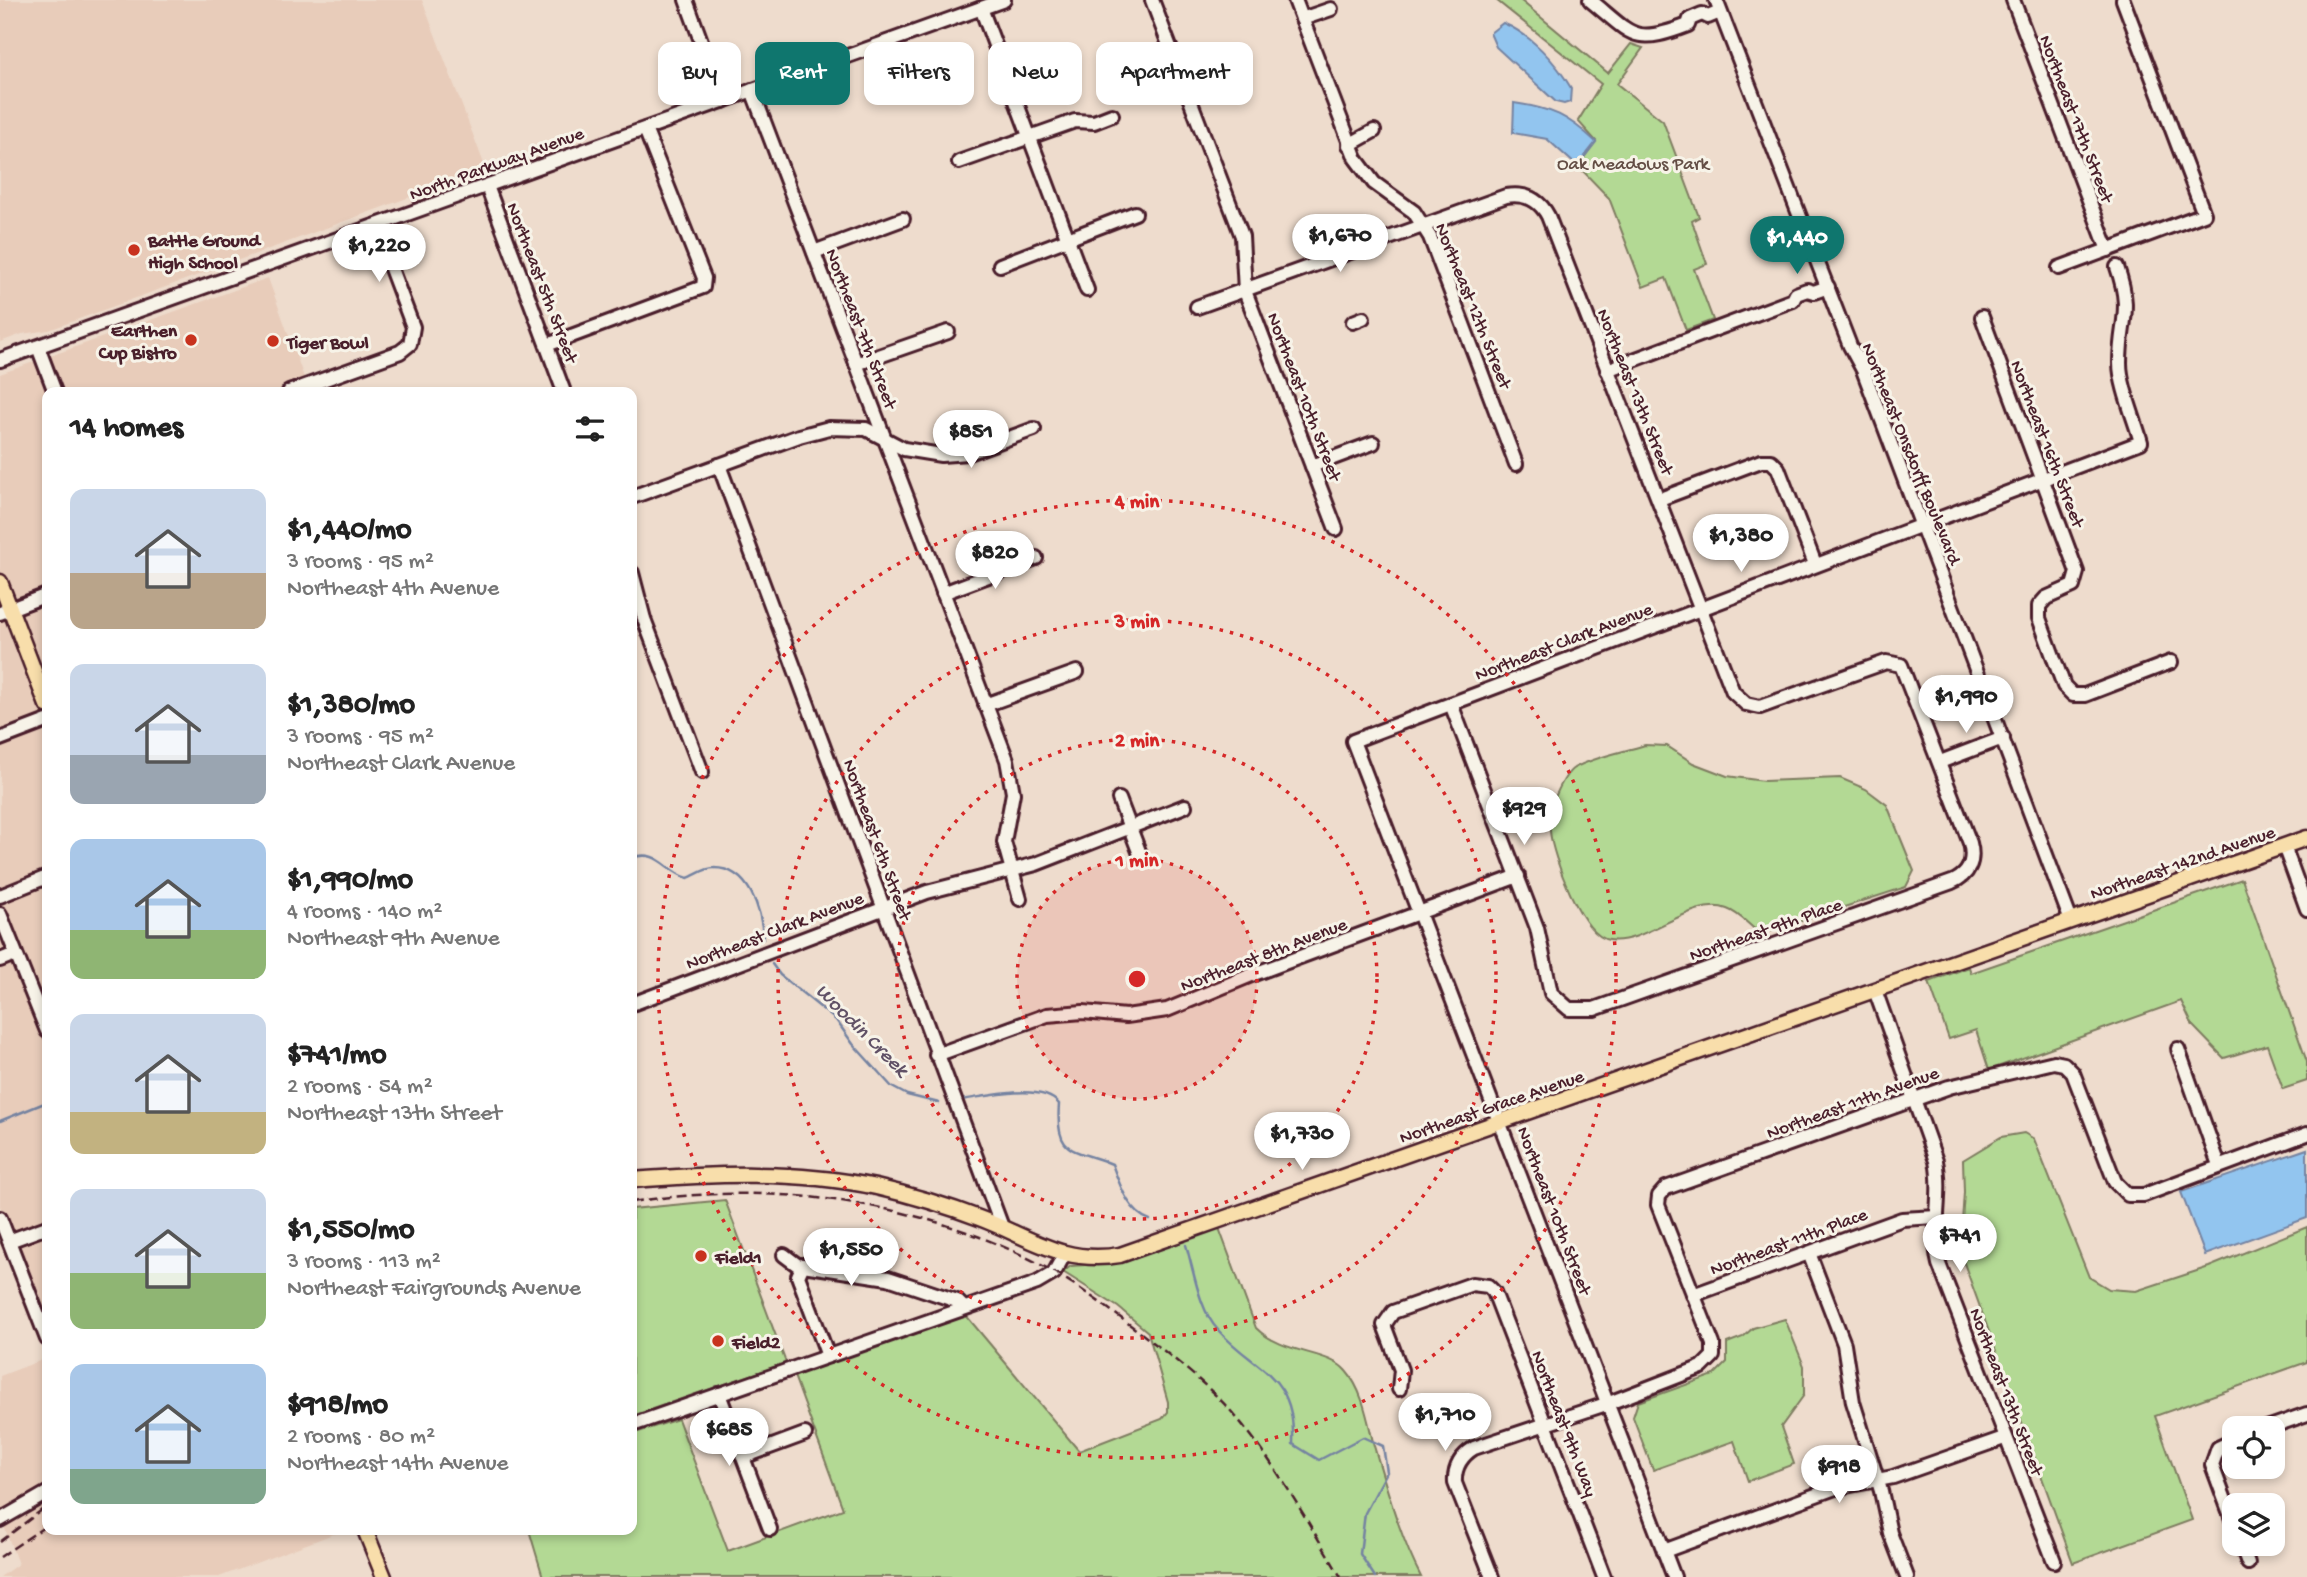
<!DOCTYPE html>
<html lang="en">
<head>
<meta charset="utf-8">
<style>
	:root { --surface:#fff; --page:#f6f6f6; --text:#222; --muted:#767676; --accent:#0f766e }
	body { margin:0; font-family:"Gochi Hand",sans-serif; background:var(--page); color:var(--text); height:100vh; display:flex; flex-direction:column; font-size:26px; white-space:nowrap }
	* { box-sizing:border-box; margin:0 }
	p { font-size:23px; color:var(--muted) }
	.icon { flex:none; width:38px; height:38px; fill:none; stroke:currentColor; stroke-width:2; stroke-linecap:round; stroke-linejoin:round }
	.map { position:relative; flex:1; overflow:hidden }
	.panel { position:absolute; left:42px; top:387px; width:595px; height:1148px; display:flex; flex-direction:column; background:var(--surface); border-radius:14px; box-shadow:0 4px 10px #0003 }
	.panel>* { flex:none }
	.top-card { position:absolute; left:658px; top:42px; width:665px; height:63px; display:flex; gap:14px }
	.tools { position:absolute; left:2222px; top:1416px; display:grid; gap:14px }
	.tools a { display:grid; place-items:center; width:63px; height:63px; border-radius:14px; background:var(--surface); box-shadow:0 4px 10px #0003; font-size:35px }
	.price { position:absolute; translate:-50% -60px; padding:0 16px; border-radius:24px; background:#fff; color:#222; font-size:23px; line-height:46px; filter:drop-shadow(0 2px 4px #0008) }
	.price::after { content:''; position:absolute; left:50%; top:42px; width:21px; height:16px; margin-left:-10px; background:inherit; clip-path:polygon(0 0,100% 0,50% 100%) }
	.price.selected { background:var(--accent); color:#fff }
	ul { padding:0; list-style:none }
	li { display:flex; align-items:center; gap:21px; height:175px; padding:0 28px }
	li span { display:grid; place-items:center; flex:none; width:196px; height:140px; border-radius:14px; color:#555 }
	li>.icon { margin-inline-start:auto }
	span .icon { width:84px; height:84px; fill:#fffc; stroke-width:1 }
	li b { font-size:30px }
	h2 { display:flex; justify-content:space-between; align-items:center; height:84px; padding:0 28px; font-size:30px }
	.chip { padding:0 24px; border-radius:14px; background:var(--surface); box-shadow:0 4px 10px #0003; font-size:24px; line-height:63px }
	.chip.selected { background:var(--accent); color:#fff }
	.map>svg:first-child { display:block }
	.built { fill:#e8ccba }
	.green { fill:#b3d994; stroke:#7e7c60; stroke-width:2 }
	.water { fill:#92c5ef; stroke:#7583a1; stroke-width:2 }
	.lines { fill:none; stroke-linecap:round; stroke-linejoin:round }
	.stream { stroke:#7583a1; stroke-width:2.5 }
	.minor-casing { stroke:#4a1f2b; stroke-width:18 }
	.major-casing { stroke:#4a1f2b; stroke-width:19 }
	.minor { stroke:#f7f3e8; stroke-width:12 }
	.major { stroke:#f8deab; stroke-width:14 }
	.rail { stroke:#4a1f2b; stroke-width:2.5; stroke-dasharray:10 5; stroke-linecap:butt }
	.ring { fill:none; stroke:#d62828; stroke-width:3.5; stroke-dasharray:3.5 7 }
	.poi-dot { fill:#c8321e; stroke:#f7f3e8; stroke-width:2.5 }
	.labels { text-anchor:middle; stroke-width:6; stroke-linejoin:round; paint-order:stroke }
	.street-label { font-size:19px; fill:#4a1f2b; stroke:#f7f3e8 }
	.park-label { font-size:19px; fill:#644e45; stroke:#f7f3e8 }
	.poi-label { font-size:19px; font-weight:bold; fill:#4a1f2b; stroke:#f7f3e8; text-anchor:start }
	.water-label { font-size:21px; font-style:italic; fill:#605166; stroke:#f7f3e8 }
	.centre { fill:#d62828; stroke:#f7f3e8; stroke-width:3.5 }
	.ring-label { font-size:21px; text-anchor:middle; font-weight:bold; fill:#d62828; stroke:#f7f3e8; stroke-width:6; stroke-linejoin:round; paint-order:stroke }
</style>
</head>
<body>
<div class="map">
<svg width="2307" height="1577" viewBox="0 0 2307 1577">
	<rect width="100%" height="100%" fill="#eedccd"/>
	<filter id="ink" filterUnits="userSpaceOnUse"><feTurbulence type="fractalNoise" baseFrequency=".0143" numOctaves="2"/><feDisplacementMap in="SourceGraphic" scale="14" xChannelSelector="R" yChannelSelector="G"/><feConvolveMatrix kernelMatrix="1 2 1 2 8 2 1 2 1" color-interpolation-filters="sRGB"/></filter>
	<g filter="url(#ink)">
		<g class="built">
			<path d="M0 0H422L486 169 49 330 22 334 0 342Z"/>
			<path d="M268 278 306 383 280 392H47V1326L0 1206V374Z"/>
			<path d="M47 1358V1530H344L219 1577H0L18 1564 0 1515V1376Z"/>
		</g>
		<g class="green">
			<path d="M1496 0H1520L1608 73 1631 44 1643 48 1617 84 1663 121 1699 217 1692 221 1707 264 1694 269 1713 320 1686 330 1666 278 1643 287 1609 198 1578 166 1596 141 1578 121 1601 84Z"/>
			<path d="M1645 745 1667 746 1693 763 1727 776 1764 781 1840 778 1866 789 1887 805 1914 871 1906 887 1761 934C1749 926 1741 914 1727 909 1692 896 1645 946 1609 940 1582 936 1552 856 1550 831 1548 818 1551 807 1556 795 1560 786 1566 773 1574 768 1594 757 1623 752 1645 745Z"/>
			<path d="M2242 879 2307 1062V1081L2283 1089 2267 1045 2224 1058 2193 1026 2181 1001 1989 1070 1976 1030 1949 1039 1929 982 1969 967 1971 973Z"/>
			<path d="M2024 1133 2034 1139 2089 1277 2109 1289 2136 1291 2209 1267 2307 1227V1362L2155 1416 2192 1520 2073 1563 1960 1252 1964 1192 1963 1160 2001 1137Z"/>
			<path d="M725 1200 786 1363 632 1416V1209Z"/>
			<path d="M1219 1228 1256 1328C1283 1355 1329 1350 1346 1371 1363 1390 1368 1422 1374 1446 1387 1489 1400 1537 1421 1577H543L529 1530H632V1434L678 1419 728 1551 843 1509 793 1373 964 1313 1079 1451 1162 1419 1168 1412V1402L1148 1332 1118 1307 1063 1272 1071 1266 1125 1262Z"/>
			<path d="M1785 1319 1804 1366V1395L1781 1427 1794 1464 1748 1481 1734 1441 1653 1470 1633 1417 1638 1402 1714 1375 1727 1362V1343L1743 1337 1753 1328Z"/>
		</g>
		<g class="water">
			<path d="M1503 23C1530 34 1556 62 1571 88L1570 102 1564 104 1556 102 1496 47 1490 33Z"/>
			<path d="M1514 103C1553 109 1567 115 1596 142L1577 166 1547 139 1513 133Z"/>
			<path d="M2307 1149V1218L2205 1255 2181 1192Z"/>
		</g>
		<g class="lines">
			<g class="stream">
				<path d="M632 858C658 848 666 872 688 878 696 875 705 868 714 868 749 868 762 910 763 939"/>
				<path d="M772 964 780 975 836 1020 853 1044 892 1087 907 1095 939 1103"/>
				<path d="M960 1100C986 1097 1042 1082 1059 1104 1055 1157 1074 1148 1112 1164 1120 1185 1128 1212 1150 1220"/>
				<path d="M0 1121 47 1102"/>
				<path d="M1186 1245C1194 1271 1199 1310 1218 1330 1257 1373 1296 1373 1293 1444L1319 1460 1363 1437 1383 1446 1387 1472 1365 1513 1360 1554 1375 1577"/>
			</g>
			<g class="minor-casing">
				<g id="minor">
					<path d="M686 0 723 101"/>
					<path d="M1152 0 1242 236 1245 291 1336 529"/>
					<path d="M1295 0 1356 159 1374 183 1414 212 1430 237 1516 464"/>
					<path d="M1590 0C1633 35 1633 46 1688 25L1690 19 1702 14 1708 17 1720 12"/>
					<path d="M1716 0 1850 346 1863 370 2071 921"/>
					<path d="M2013 0 2108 250"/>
					<path d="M981 8 1087 290"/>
					<path d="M1302 19 1331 9"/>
					<path d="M752 90 1007 760 1013 793 1004 842 1020 899"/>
					<path d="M1349 145 1374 131"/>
					<path d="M959 162 1075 121 1094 122 1112 115"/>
					<path d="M487 186 564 392"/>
					<path d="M814 252 903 219"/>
					<path d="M1000 265 1135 213"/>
					<path d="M2059 268 2204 214 2123 0"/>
					<path d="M1197 307 1506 196C1525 193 1539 199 1548 216L1733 692 1746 704 1760 707 1886 662 1901 665 1970 843C1975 861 1969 875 1952 882L1594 1009H1569L1551 993 1537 928 1451 704"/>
					<path d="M1982 317 2077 572 2073 586 2046 598 2039 606V618L2064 686 2073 695H2085L2171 662"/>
					<path d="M1353 322 1363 318"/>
					<path d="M547 345 703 287 704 278 645 129"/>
					<path d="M38 347 55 392"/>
					<path d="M0 360 1004 0"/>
					<path d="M856 364 948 332"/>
					<path d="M1607 370 1793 300 1796 294 1807 290 1814 292 1828 287"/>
					<path d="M289 392 400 352 410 344 413 327 375 226"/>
					<path d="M719 465 1002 1227"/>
					<path d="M1312 466 1373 443"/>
					<path d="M632 497 799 436 829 428 866 429 904 449 941 455 968 453 1034 429"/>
					<path d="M1660 499 1761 461H1771L1778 468 1815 564"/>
					<path d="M632 573 644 619 702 772"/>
					<path d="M943 593 1036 558"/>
					<path d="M0 613 47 595"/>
					<path d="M985 705 1077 672"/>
					<path d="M0 739 47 721"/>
					<path d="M1940 762 2003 738"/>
					<path d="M1119 799 1140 854"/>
					<path d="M2284 846 2307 909"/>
					<path d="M0 896 47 877"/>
					<path d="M0 914 47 1031"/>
					<path d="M0 960 15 954"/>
					<path d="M1875 990 1936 1161C1943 1195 1931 1230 1939 1264L2054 1561"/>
					<path d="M632 1004 927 892 1036 864 1185 806"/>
					<path d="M2178 1049 2219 1165"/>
					<path d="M936 1055 1047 1015 1083 1012 1126 1016 1167 1010 1254 974 1518 876"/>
					<path d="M0 1218 47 1339"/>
					<path d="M9 1241 47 1227"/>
					<path d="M1809 1253 1844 1344 1853 1402 1881 1491 1890 1533 1907 1577"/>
					<path d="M784 1255 800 1267"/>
					<path d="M1693 1295 1902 1219 1937 1217"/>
					<path d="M828 1356 798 1276 803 1265 888 1278 957 1301 964 1308"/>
					<path d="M1399 1389 1401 1370 1384 1325 1393 1312 1472 1284 1488 1286 1494 1292 1604 1577"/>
					<path d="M719 1394 770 1529"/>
					<path d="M632 1425 1037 1283 1054 1273 1064 1255"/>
					<path d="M2267 1428 2307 1414"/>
					<path d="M2235 1440 2218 1448 2212 1465 2235 1527"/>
					<path d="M743 1457 805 1434"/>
					<path d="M0 1520 47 1493"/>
					<path d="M2241 1544 2248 1563"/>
					<path d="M1664 1551 1835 1488 1893 1477 2004 1438"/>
					<path d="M1492 1577 1455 1483C1454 1467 1461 1456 1474 1448L1609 1403 1702 1367 1713 1356V1344L1658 1205 1659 1196 1666 1188 1949 1087 2054 1062 2064 1064 2073 1073 2115 1182 2128 1195H2144L2307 1134"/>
					<path d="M1674 1577 1353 741 2141 442C2135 420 2120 385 2120 363 2120 320 2133 313 2117 267"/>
				</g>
			</g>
			<g class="major-casing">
				<g id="major">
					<path d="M0 582 47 705"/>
					<path d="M632 1180C714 1174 795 1170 876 1187 911 1195 945 1205 979 1218 1030 1237 1063 1265 1120 1255L2307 838"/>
					<path d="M365 1530 384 1577"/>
				</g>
			</g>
			<use href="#minor" class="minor"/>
			<use href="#major" class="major"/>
			<g class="rail">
				<path d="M632 1202C772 1180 929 1201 1054 1272 1084 1290 1113 1312 1141 1333 1171 1356 1203 1381 1229 1409 1274 1459 1306 1520 1341 1577"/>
				<path d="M0 1542 47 1506"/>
				<path d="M0 1557 47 1525"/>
			</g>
		</g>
	</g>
	<circle cx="1137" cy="979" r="120" fill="#d62828" fill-opacity=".12"/>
	<g class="ring">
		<circle cx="1137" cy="979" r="120"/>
		<circle cx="1137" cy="979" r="240"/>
		<circle cx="1137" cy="979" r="359"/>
		<circle cx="1137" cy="979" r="479"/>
	</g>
	<g class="poi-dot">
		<circle cx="134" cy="250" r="7"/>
		<circle cx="191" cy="340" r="7"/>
		<circle cx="273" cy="341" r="7"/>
		<circle cx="701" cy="1256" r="7"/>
		<circle cx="718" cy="1341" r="7"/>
	</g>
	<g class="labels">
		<g class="street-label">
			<text transform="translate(2078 118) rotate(69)" y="7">Northeast 17th Street</text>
			<text transform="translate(496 162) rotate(-20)" y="7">North Parkway Avenue</text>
			<text transform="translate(544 282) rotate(69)" y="7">Northeast 5th Street</text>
			<text transform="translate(1475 305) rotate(68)" y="7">Northeast 12th Street</text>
			<text transform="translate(863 328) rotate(69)" y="7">Northeast 7th Street</text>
			<text transform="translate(1637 391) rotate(68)" y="7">Northeast 13th Street</text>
			<text transform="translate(1306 396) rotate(69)" y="7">Northeast 10th Street</text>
			<text transform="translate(2049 443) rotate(69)" y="7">Northeast 16th Street</text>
			<text transform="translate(1913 453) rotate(68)" y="7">Northeast Onsdorff Boulevard</text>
			<text transform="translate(1563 640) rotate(-21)" y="7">Northeast Clark Avenue</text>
			<text transform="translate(879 839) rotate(70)" y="7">Northeast 6th Street</text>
			<text transform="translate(2182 861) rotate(-19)" y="7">Northeast 142nd Avenue</text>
			<text transform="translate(1765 928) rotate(-19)" y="7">Northeast 9th Place</text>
			<text transform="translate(774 929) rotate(-21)" y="7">Northeast Clark Avenue</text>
			<text transform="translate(1263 953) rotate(-21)" y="7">Northeast 8th Avenue</text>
			<text transform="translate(1852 1101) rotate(-20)" y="7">Northeast 11th Avenue</text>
			<text transform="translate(1491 1105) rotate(-19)" y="7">Northeast Grace Avenue</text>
			<text transform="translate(1556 1210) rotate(69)" y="7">Northeast 10th Street</text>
			<text transform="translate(1788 1240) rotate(-20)" y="7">Northeast 11th Place</text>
			<text transform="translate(2008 1391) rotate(69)" y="7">Northeast 13th Street</text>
			<text transform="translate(1566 1423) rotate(69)" y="7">Northeast 9th Way</text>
		</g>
		<g class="park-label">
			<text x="1633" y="169">Oak Meadows Park</text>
		</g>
		<g class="poi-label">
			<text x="148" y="246">Battle Ground<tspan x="148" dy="22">High School</tspan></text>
			<text x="177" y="336" text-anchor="end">Earthen<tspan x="177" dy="22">Cup Bistro</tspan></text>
			<text x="287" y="348">Tiger Bowl</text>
			<text x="715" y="1263">Field1</text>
			<text x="732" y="1348">Field2</text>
		</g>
		<g class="water-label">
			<text transform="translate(863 1029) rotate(45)" y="7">Woodin Creek</text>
		</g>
	</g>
	<circle cx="1137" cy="979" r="10" class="centre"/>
	<g class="ring-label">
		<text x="1137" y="507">4 min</text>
		<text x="1137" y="627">3 min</text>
		<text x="1137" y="746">2 min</text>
		<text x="1137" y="866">1 min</text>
	</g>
</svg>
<div class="tools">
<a><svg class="icon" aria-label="locate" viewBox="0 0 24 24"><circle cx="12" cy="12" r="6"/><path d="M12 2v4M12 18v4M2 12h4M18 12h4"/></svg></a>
<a><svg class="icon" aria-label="layers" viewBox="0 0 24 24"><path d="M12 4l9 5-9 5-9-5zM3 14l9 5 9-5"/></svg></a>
</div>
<b class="price" style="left:1340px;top:274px">$1,670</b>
<b class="price selected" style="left:1797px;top:276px">$1,440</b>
<b class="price" style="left:379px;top:284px">$1,220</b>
<b class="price" style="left:971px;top:470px">$851</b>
<b class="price" style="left:1741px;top:574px">$1,380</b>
<b class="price" style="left:995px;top:591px">$820</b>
<b class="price" style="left:1966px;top:735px">$1,990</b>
<b class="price" style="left:1524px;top:847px">$929</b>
<b class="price" style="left:1302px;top:1172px">$1,730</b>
<b class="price" style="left:1960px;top:1274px">$741</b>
<b class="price" style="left:851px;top:1288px">$1,550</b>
<b class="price" style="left:1445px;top:1453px">$1,710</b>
<b class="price" style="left:729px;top:1468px">$685</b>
<b class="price" style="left:1839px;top:1505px">$918</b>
<div class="top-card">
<a class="chip">Buy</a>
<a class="chip selected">Rent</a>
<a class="chip">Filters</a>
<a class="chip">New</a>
<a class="chip">Apartment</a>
</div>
<section class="panel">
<h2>14 homes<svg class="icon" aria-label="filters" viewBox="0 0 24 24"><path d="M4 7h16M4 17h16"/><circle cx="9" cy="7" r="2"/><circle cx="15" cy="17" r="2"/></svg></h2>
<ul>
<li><span style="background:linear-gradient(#c9d6e8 60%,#b9a48a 0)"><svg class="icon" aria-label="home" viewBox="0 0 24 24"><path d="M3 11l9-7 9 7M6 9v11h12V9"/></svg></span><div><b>$1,440/mo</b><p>3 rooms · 95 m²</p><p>Northeast 4th Avenue</p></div></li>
<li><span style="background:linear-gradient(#c9d6e8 65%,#9aa5b1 0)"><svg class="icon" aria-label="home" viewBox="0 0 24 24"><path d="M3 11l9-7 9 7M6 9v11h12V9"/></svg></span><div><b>$1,380/mo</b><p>3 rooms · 95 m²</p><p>Northeast Clark Avenue</p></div></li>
<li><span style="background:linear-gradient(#a9c7e8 65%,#8fb573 0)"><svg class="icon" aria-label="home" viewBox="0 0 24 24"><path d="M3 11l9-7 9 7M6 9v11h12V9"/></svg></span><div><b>$1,990/mo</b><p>4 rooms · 140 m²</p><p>Northeast 9th Avenue</p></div></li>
<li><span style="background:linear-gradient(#c9d6e8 70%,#c2b280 0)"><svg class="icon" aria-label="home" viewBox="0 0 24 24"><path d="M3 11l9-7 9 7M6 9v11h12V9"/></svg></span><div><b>$741/mo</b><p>2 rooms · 54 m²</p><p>Northeast 13th Street</p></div></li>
<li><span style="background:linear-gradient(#c9d6e8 60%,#8fb573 0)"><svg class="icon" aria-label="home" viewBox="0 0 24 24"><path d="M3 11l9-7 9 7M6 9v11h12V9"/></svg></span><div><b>$1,550/mo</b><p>3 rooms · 113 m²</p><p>Northeast Fairgrounds Avenue</p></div></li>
<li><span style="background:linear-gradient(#a9c7e8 75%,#7fa58c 0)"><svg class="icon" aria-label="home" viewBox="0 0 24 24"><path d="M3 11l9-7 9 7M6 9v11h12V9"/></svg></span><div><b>$918/mo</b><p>2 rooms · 80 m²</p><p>Northeast 14th Avenue</p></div></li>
</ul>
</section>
</div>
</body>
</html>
